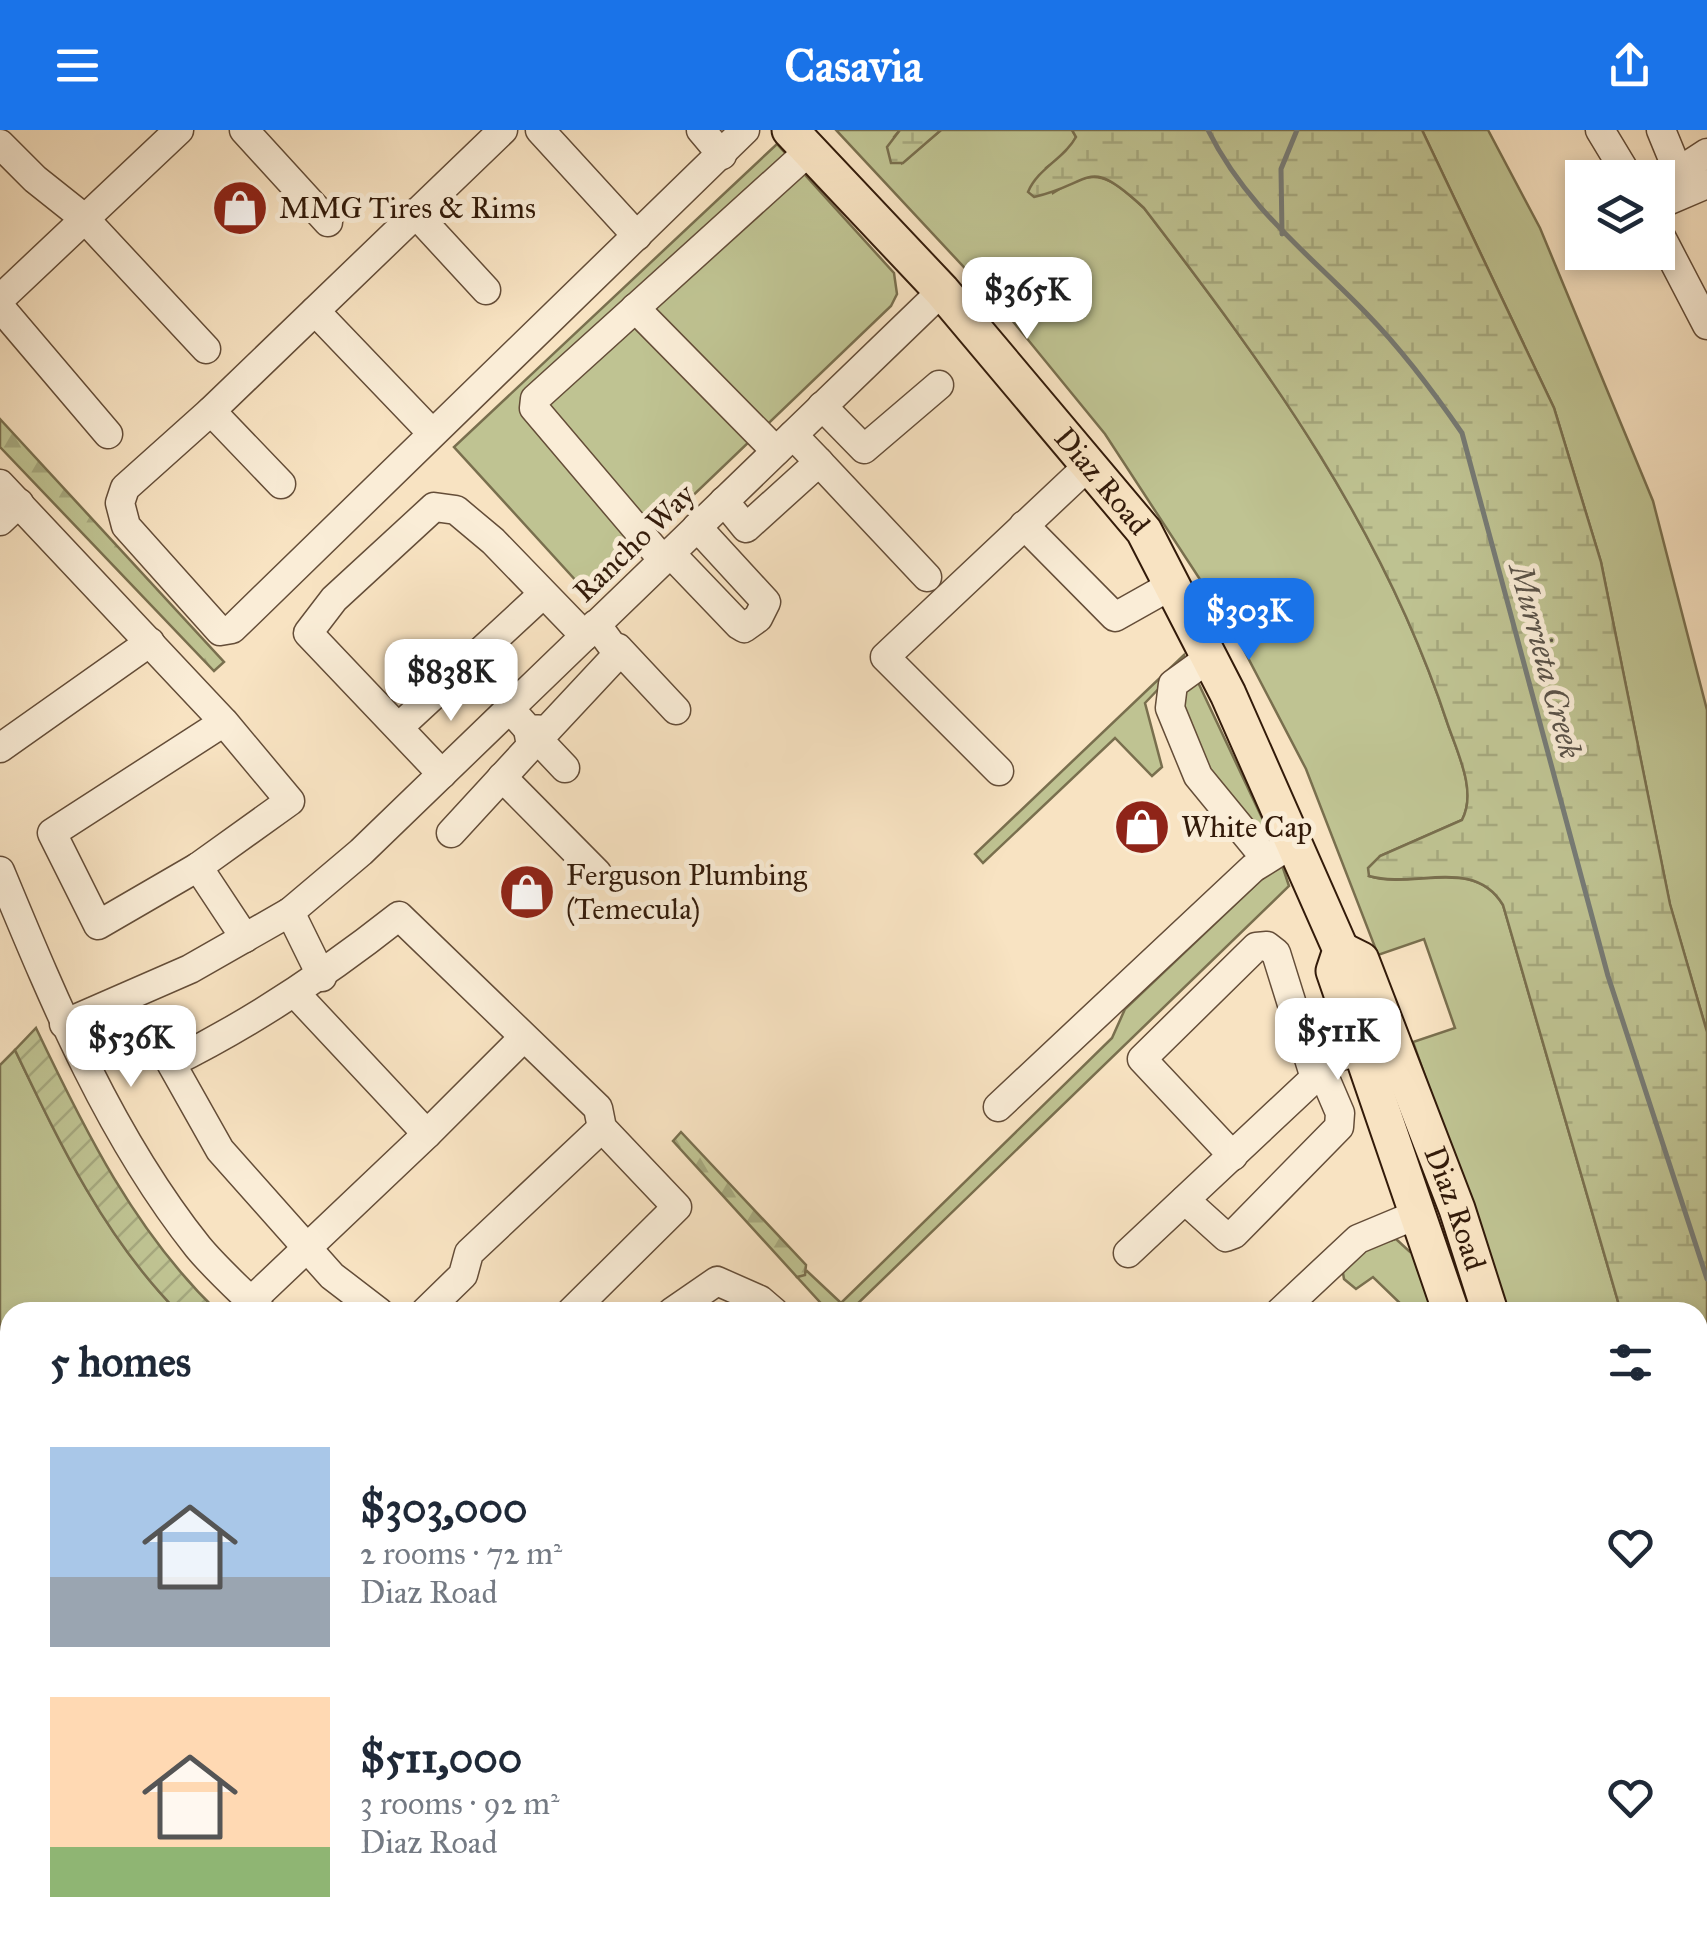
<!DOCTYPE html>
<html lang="en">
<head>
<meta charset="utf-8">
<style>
	:root { --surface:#fff; --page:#f6f6f7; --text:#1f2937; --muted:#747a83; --accent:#1a73e8 }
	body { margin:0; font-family:"IM FELL Great Primer",serif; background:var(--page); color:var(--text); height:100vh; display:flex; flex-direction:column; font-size:38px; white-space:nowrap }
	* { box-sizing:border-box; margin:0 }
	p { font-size:32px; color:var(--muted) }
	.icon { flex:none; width:55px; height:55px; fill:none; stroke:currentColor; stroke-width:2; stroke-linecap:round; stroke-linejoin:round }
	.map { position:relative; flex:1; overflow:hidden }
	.sheet { position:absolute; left:0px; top:1172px; width:1708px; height:642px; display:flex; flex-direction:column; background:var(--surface); border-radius:30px 30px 0 0; box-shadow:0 5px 15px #0003 }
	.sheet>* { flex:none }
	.controls { position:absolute; left:1565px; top:30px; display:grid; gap:20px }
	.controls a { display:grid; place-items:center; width:110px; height:110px; border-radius:0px; background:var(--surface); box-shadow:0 5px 15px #0003; font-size:50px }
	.price { position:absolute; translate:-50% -85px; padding:0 22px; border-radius:20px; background:#fff; color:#222; font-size:32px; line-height:65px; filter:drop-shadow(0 2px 5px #0008) }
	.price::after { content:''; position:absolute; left:50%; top:60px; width:30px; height:22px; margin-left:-15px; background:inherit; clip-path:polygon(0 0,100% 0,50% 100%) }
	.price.on { background:var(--accent); color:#fff }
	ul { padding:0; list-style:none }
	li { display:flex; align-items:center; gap:30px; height:250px; padding:0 50px }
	li span { display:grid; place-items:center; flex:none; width:280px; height:200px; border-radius:0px; color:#555 }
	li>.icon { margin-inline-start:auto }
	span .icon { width:120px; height:120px; fill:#fffc; stroke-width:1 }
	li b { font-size:42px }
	h2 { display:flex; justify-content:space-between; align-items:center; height:120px; padding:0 50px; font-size:42px }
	header { display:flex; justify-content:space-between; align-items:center; height:130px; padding:0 50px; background:var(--accent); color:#fff; font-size:45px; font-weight:700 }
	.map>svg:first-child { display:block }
	.green { fill:#bfc392; stroke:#796f4e; stroke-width:2.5 }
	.forest { fill:url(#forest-firs); stroke:#796f4e; stroke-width:2.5 }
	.wetland { fill:url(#wetland-marsh); stroke:#796f4e; stroke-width:2.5 }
	.garden { fill:url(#garden-furrows); stroke:#796f4e; stroke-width:2.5 }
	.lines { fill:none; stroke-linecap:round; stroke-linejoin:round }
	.stream { stroke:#767b76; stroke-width:5 }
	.minor-casing { stroke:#644d38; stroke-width:31 }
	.major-casing { stroke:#331b0a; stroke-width:39 }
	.minor { stroke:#faedd7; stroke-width:28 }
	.major { stroke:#f8e3c2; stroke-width:35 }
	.labels { text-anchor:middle; stroke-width:10; stroke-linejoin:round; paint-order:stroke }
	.poi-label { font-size:30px; fill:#331b0a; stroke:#faedd7; text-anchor:start }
	.street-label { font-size:30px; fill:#331b0a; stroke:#faedd7 }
	.water-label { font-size:32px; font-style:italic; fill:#5a5349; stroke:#faedd7 }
</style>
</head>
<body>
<header><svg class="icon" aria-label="menu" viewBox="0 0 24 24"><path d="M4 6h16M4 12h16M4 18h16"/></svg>Casavia<svg class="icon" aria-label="share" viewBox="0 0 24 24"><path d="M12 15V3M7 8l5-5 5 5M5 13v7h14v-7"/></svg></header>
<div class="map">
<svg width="1707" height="1813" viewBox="0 0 1707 1813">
	<defs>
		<pattern id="forest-firs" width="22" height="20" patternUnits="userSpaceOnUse" patternTransform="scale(2.5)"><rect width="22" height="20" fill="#bfc392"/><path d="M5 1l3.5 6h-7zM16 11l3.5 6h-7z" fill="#a5a77d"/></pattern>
		<pattern id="wetland-marsh" width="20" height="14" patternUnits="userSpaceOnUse" patternTransform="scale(2.5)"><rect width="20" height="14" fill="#bfc392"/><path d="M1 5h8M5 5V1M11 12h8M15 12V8" fill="none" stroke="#a5a77d"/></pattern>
		<pattern id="garden-furrows" width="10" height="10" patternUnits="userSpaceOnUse" patternTransform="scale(2.5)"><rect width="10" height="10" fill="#bfc392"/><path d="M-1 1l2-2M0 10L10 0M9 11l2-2" fill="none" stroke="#a5a77d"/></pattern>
	</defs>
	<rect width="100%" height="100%" fill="#f8e3c2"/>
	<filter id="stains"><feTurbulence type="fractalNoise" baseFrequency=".002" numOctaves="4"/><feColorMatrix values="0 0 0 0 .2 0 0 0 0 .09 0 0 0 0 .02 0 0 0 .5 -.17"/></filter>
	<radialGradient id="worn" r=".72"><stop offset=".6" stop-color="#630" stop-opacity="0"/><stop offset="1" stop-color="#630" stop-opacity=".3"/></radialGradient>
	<g class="green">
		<path d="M836 0H900L894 7 902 33 941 0H1072L1076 7 1068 21 1046 38 1053 63C1096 35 1109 46 1144 78 1270 242 1383 396 1448 595 1458 624 1477 661 1462 690L1380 726 1369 746C1414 760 1474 726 1503 775L1621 1182H1508L1413 912 1455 898 1424 809 1378 825 1306 639 1235 503 1105 304 1002 178Z"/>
		<path d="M1422 0H1488L1540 98 1653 371 1707 580V902L1670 775 1601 432 1554 278Z"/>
		<path d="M777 14 894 143 897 164 891 176 589 465 454 317Z"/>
		<path d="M1184 525 1186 530 1145 573 1162 637 1152 646 1115 608 983 733 975 724Z"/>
		<path d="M1196 548 1271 707 1265 708C1233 672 1177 613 1182 562Z"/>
		<path d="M1282 735 1289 756 849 1182H829L797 1147 807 1141 841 1173 1112 908 1125 879 1266 745Z"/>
		<path d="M15 920C60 1014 105 1107 178 1182H10V1496L0 1486V935Z"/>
		<path d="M1396 1109 1410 1122 1416 1121 1436 1182H1399L1404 1177 1373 1147 1356 1159 1344 1149 1342 1137 1371 1116Z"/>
		<path d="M1698 1425 1707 1452V1685L1698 1660Z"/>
	</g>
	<g class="forest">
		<path d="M0 289 224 532 214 541 0 317Z"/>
		<path d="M681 1002 806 1135 805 1145 797 1147 673 1011Z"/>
	</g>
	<g class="wetland">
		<path d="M900 0H941L903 33H891L887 17Z"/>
		<path d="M1072 0H1422L1554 278 1601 432 1670 774 1707 902V1452L1698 1425V1182H1621L1503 775C1474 726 1414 759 1369 746L1368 738 1380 726 1462 690C1477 662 1458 624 1448 595 1383 397 1270 242 1144 78 1086 24 1095 53 1034 67L1028 62C1038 38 1064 29 1076 7Z"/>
	</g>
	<g class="garden">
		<path d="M36 898C85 1001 135 1102 218 1182H178C104 1107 60 1014 15 920Z"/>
		<path d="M1698 1660 1707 1685V1813H1696L1693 1805H1698Z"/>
	</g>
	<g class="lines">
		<g class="stream">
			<path d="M1208 0C1246 77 1308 123 1367 184 1402 220 1433 261 1462 303L1608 846 1707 1149"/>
			<path d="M1282 104 1281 39 1297 0"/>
		</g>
		<g class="minor-casing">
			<g id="minor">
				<path d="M244 0 328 92"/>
				<path d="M503 0 211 281 125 358 120 373 126 396 220 501 232 499 745 0"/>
				<path d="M540 0 637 106"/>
				<path d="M701 0 722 25"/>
				<path d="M1600 0 1629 48"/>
				<path d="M1661 0 1677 39"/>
				<path d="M0 14 35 49 84 88 206 219"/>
				<path d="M1658 55 1707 23"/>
				<path d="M1658 75 1707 54"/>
				<path d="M415 83 486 160"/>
				<path d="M1658 101 1707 195"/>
				<path d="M0 169 179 0"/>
				<path d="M0 177 108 304"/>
				<path d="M635 178 776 321"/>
				<path d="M315 181 431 302"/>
				<path d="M822 276 864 319 939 255"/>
				<path d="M211 281 281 354"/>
				<path d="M819 332 927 447"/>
				<path d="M0 354 224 592 290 671 198 737 98 795 52 703 224 592"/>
				<path d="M724 371 746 398 819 332 793 305"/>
				<path d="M0 391 19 373"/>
				<path d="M1024 395 1115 487 1172 455"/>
				<path d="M670 423 739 495 744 498 758 488 766 472 697 397"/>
				<path d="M663 430 534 278 535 269 809 21"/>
				<path d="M618 518 676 580"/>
				<path d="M1209 528 1173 554 1170 578 1198 646 1266 729"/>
				<path d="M509 578 528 599 547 600 618 524 596 494"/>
				<path d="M399 597 543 464"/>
				<path d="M528 599 565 638"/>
				<path d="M0 618 150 512"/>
				<path d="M999 641 885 527 1089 335"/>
				<path d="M442 644 308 503 334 469 434 377 456 380 493 411 585 506"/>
				<path d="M502 647 597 743"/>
				<path d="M451 703 531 616 528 599"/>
				<path d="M198 737 245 808"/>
				<path d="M0 741C54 871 109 1005 198 1117 217 1140 241 1161 262 1182"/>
				<path d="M290 782 322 847"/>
				<path d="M295 863 427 1004 523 908"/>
				<path d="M64 894 190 839 290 782 361 722 942 161"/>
				<path d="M998 977 1253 738 1293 713"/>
				<path d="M1233 1026 1142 929 1256 817 1267 816 1276 823 1315 948"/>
				<path d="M1185 1070 1226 1107 1234 1104 1339 997 1340 983 1322 941"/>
				<path d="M1128 1123 1336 928 1361 919"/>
				<path d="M251 1171 427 1004"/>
				<path d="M379 1182 332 1146 220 1020 171 933C254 892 327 843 399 786L598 978 602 998 677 1077 571 1182"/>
				<path d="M425 1182 463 1145 469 1123 602 998"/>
				<path d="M672 1182 717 1151 760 1170 774 1182"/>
				<path d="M1280 1182 1358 1109 1418 1084"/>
				<path d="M0 1543 10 1554"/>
				<path d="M0 1684 10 1675"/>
				<path d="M0 1765 10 1776"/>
				<path d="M36 1805 43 1813"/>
				<path d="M1153 1805 1161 1813"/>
				<path d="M503 1813V1805"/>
				<path d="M585 1813V1805"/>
			</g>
		</g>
		<g class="major-casing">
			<g id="major">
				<path id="s1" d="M790 0 942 161 1144 401 1228 564 1341 820 1334 841 1451 1182"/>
				<path id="s2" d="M1341 820 1361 830 1457 1079 1490 1182"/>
				<path d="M1657 1805 1660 1813"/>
				<path d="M1393 1813 1396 1805"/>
				<path d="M1430 1813 1433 1805"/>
			</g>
		</g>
		<use href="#minor" class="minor"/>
		<use href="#major" class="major"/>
	</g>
	<defs>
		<g id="shop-disc" transform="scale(2.875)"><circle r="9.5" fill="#8f2418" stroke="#faedd7"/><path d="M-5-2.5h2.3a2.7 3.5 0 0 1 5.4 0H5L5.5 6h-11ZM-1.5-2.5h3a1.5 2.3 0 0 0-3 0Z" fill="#fff"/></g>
	</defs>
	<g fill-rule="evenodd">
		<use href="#shop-disc" x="240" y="78"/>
		<use href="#shop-disc" x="1142" y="697"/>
		<use href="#shop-disc" x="527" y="762"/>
	</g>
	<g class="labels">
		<g class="poi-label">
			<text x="279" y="88">MMG Tires &amp; Rims</text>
			<text x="1181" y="707">White Cap</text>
			<text x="566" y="755">Ferguson Plumbing<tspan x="566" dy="34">(Temecula)</tspan></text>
		</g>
		<g class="street-label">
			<text dy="10" stroke="none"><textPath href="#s1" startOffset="470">Diaz Road</textPath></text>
			<text transform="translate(634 413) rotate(-44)" y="10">Rancho Way</text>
			<text dy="10" stroke="none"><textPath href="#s2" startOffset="288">Diaz Road</textPath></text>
		</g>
		<g class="water-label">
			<text transform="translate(1546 531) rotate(75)" y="11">Murrieta Creek</text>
		</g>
	</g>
	<rect width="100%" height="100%" filter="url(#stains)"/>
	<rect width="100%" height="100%" fill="url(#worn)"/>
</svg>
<div class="controls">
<a><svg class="icon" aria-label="layers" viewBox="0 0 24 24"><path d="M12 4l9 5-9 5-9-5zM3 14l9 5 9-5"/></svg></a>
</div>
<b class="price" style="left:1027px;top:212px">$365K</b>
<b class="price on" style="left:1249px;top:533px">$303K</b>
<b class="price" style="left:451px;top:594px">$838K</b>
<b class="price" style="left:1338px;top:953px">$511K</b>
<b class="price" style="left:131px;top:960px">$536K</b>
<section class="sheet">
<h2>5 homes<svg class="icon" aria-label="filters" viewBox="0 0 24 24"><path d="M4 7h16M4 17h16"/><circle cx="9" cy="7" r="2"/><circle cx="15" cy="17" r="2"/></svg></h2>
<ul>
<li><span style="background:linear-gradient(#a9c7e8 65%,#9aa5b1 0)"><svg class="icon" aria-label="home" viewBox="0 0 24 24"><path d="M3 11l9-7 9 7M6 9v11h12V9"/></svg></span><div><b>$303,000</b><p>2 rooms · 72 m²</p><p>Diaz Road</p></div><svg class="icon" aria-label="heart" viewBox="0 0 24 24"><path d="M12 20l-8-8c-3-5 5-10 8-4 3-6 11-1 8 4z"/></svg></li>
<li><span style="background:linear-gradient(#ffd9b3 75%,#8fb573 0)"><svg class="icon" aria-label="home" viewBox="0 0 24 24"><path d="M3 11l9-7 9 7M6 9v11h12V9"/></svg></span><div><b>$511,000</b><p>3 rooms · 92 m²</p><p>Diaz Road</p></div><svg class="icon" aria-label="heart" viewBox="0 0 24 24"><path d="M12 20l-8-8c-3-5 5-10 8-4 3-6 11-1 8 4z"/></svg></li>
</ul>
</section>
</div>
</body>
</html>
